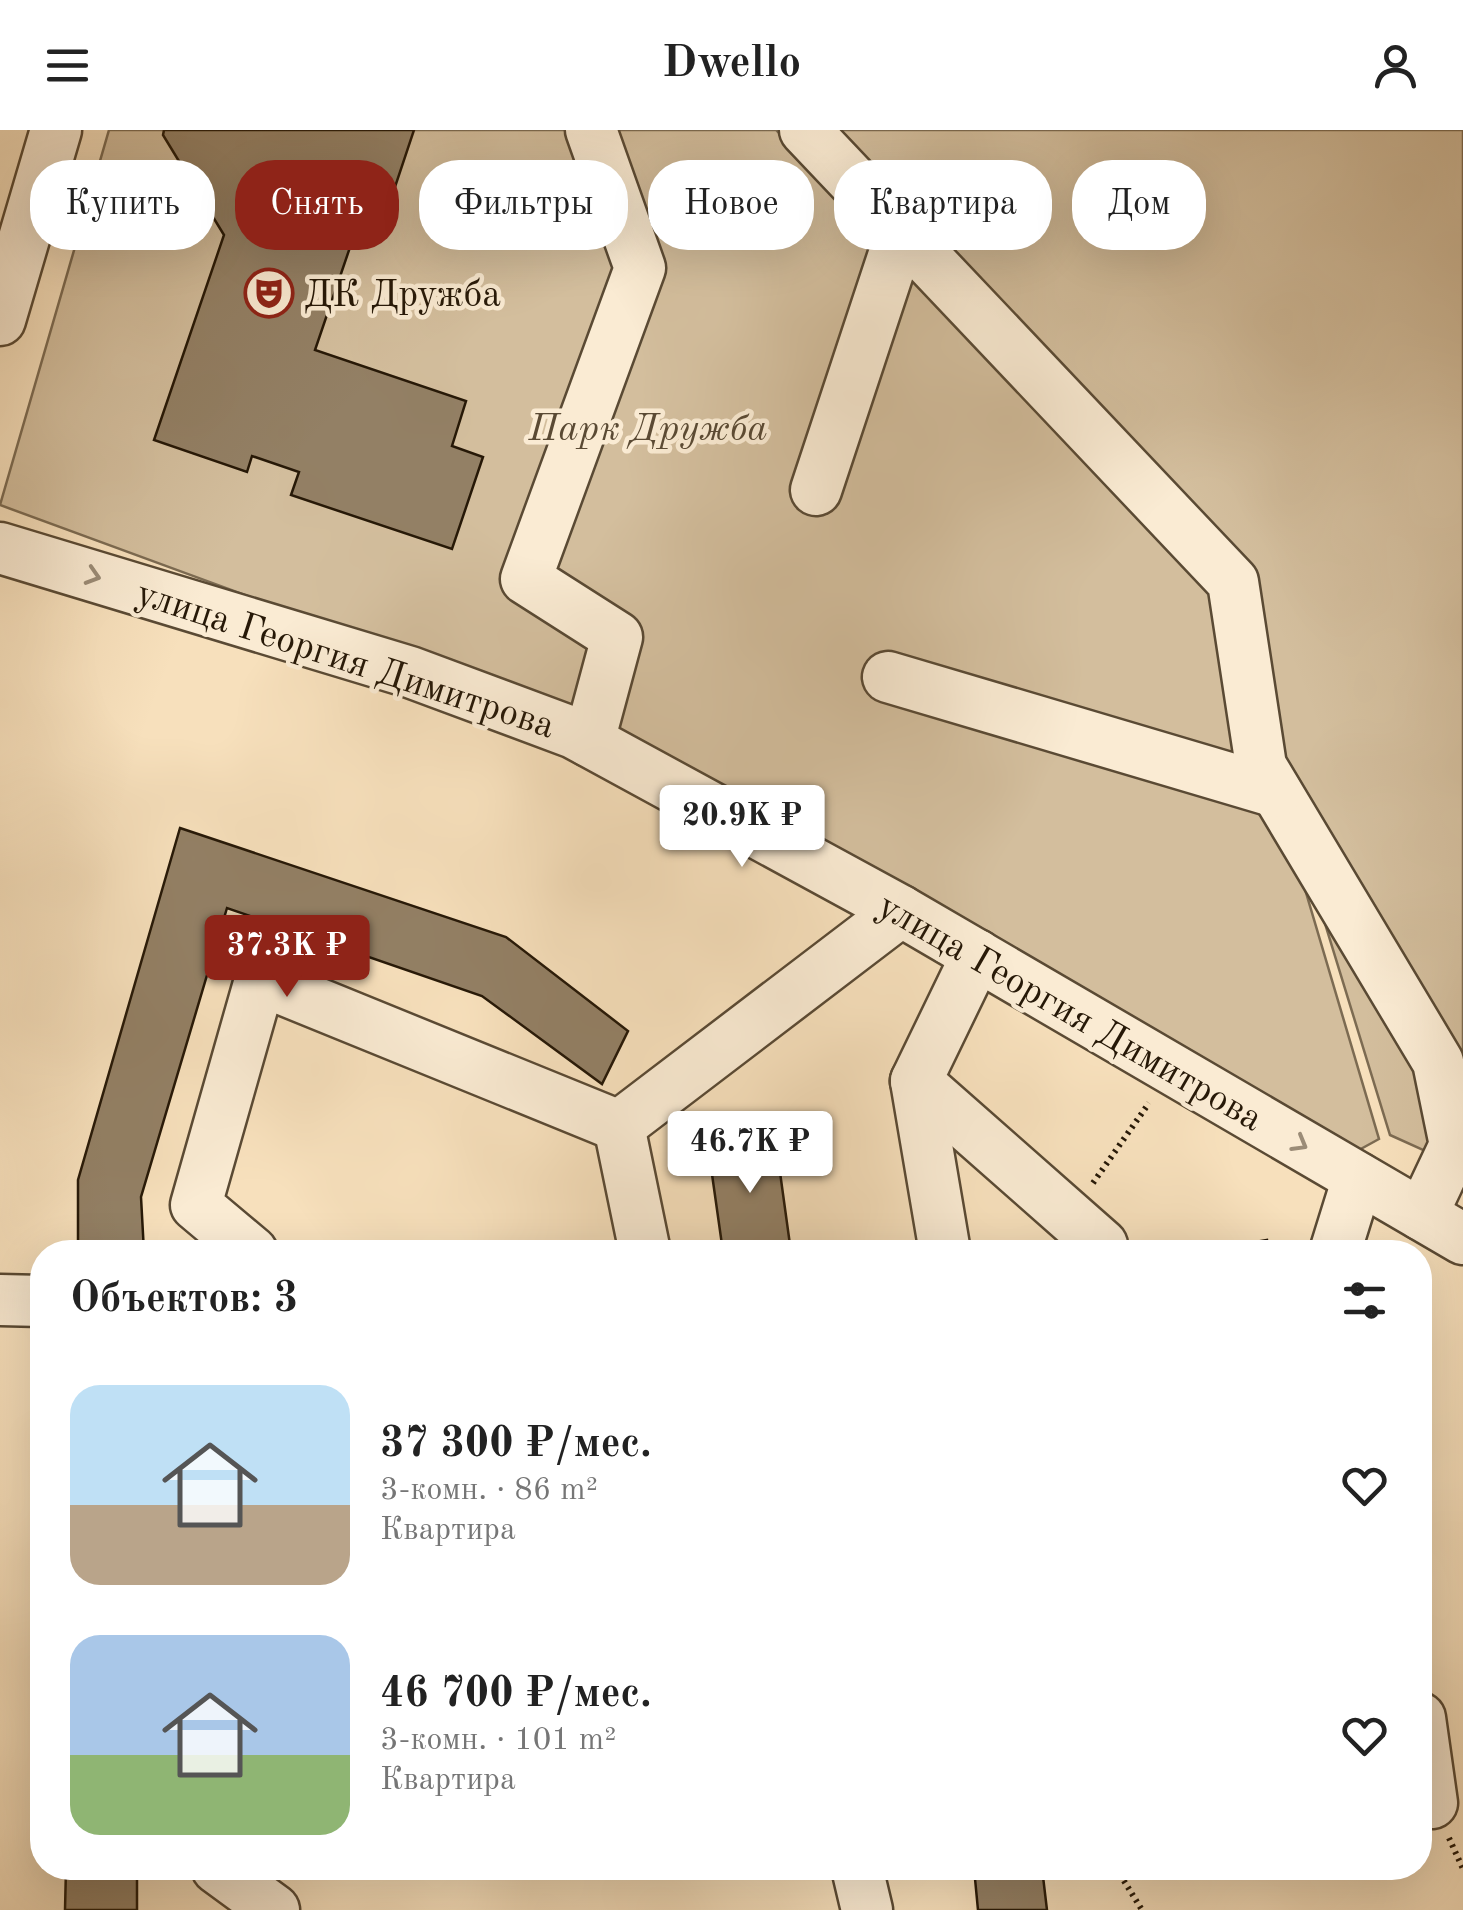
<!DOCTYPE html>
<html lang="ru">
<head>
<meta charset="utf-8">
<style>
	:root { --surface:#fff; --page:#f6f6f6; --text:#222; --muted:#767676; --accent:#8f2418 }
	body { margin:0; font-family:"Old Standard TT",serif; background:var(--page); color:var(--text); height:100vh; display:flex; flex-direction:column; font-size:38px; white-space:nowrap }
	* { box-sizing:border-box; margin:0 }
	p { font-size:32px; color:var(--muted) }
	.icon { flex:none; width:55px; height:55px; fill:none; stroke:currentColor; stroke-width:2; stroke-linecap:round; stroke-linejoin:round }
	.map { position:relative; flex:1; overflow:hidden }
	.panel { position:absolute; left:30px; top:1110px; width:1402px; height:640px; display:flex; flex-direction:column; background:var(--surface); border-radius:40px; box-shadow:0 10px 40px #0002 }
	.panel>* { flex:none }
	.top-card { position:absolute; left:30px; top:30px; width:1405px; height:90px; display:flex; gap:20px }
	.price { position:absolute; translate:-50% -85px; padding:0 22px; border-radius:10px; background:#fff; color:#222; font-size:32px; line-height:65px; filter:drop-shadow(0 2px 5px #0008) }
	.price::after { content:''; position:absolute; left:50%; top:60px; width:30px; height:22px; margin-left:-15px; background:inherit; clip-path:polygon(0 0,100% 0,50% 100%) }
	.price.active { background:var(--accent); color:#fff }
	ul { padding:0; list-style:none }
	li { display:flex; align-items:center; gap:30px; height:250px; padding:0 40px }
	li span { display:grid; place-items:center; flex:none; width:280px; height:200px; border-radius:30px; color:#555 }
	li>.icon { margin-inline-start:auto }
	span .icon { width:120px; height:120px; fill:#fffc; stroke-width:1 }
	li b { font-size:42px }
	h2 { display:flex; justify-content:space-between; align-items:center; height:120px; padding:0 40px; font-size:42px }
	.pill { padding:0 35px; border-radius:40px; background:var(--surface); box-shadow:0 10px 40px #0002; font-size:35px; line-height:90px }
	.pill.active { background:var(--accent); color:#fff }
	header { display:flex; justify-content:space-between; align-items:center; height:130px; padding:0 40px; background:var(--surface); font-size:45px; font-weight:800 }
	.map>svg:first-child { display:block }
	.green { fill:#d3be9d; stroke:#7c6b52; stroke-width:2.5 }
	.building { fill:#938065; stroke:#261807; stroke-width:2.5 }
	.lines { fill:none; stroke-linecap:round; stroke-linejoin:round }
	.minor-casing { stroke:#5a4a34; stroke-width:55 }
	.path { stroke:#261807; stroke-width:6; stroke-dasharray:2.5 5; stroke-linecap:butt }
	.minor { stroke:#faebd3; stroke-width:50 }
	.oneway { stroke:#9b8c77 }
	.labels { text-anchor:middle; stroke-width:9; stroke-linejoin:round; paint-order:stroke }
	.poi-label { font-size:38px; fill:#261807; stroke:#faebd3; text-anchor:start }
	.park-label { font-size:38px; font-style:italic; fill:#5a4a34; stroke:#faebd3 }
	.street-label { font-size:38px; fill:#261807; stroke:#faebd3 }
</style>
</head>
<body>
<header><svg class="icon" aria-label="menu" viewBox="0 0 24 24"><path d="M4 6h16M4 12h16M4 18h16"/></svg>Dwello<svg class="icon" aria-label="person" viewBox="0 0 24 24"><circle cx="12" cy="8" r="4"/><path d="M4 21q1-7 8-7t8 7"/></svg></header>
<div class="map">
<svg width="1463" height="1780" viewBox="0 0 1463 1780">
	<rect width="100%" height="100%" fill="#f7e0bc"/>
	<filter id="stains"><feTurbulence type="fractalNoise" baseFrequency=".002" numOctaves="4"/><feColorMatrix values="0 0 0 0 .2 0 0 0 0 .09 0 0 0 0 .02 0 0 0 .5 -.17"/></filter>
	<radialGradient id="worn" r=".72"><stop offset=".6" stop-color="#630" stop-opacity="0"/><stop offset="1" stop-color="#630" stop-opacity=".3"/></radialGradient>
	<g class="green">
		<path d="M109 0H776L1214 452 1379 1009 1346 1027 572 585 0 375Z"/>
		<path d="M785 0H1463V1038L1390 1005 1220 452Z"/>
	</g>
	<g class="building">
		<path d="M164 0H414L383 93 361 85 315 220 466 271 452 316 483 327 452 419 291 365 299 342 252 326 247 342 154 310 224 105 163 5Z"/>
		<path d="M180 698 506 807 628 901 602 954 482 866 227 778 141 1067 144 1122H78V1050Z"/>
		<path d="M775 1006 791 1122H723L708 1016Z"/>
		<path d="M1267 1110 1269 1122H1197Z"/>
		<path d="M66 1738H137V1780H65Z"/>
		<path d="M974 1738H1042L1047 1780H978Z"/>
	</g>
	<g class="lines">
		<g class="minor-casing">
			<g id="minor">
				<path d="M805 0 1233 452 1261 636 1438 932 1455 1015 1422 1085"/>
				<path d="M0 190 56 0"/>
				<path d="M816 360 902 100"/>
				<path d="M0 418 410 542 574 603 901 781 1463 1109"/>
				<path d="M888 547 1276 662"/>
				<path d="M589 611 617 507 526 449 640 138 591 0"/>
				<path d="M977 825 916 951 1102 1115"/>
				<path d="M916 951 945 1122"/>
				<path d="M619 996 645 1122"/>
				<path d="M252 1122 196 1075 260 850 619 996 901 781"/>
				<path d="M1335 1122 1358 1048"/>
				<path d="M0 1170 42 1171"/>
				<path d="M1420 1588 1432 1673"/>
				<path d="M217 1738 274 1780"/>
				<path d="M857 1738 867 1780"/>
			</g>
		</g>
		<g class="path">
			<path d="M1093 1053 1149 973"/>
			<path d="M1449 1708 1463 1739"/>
			<path d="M1116 1738 1142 1780"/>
		</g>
		<use href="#minor" class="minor"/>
	</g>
	<defs><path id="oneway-chevron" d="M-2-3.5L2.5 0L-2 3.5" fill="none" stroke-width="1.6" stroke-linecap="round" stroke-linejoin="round" transform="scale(2.5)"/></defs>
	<g class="oneway">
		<use href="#oneway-chevron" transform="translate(93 446) rotate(17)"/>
		<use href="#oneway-chevron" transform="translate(1300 1014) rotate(30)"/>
	</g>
	<defs>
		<g id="theatre-ring" transform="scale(2.5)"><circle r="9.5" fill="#faebd3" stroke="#8f2418" stroke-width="1.5"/><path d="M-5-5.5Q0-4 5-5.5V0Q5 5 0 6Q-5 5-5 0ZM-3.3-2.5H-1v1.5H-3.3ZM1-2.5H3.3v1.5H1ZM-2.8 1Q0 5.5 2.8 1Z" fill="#8f2418"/></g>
	</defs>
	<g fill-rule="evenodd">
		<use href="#theatre-ring" x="269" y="163"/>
	</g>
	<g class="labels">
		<g class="poi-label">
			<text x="304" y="176">ДК Дружба</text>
		</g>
		<g class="park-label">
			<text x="648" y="310">Парк Дружба</text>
		</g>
		<g class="street-label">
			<text transform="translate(346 528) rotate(18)" y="13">улица Георгия Димитрова</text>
			<text transform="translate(1071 881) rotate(30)" y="13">улица Георгия Димитрова</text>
		</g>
	</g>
	<rect width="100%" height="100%" filter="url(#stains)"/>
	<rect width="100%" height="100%" fill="url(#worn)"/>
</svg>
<b class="price" style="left:742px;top:740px">20.9K ₽</b>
<b class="price active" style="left:287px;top:870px">37.3K ₽</b>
<b class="price" style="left:750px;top:1066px">46.7K ₽</b>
<div class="top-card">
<a class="pill">Купить</a>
<a class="pill active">Снять</a>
<a class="pill">Фильтры</a>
<a class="pill">Новое</a>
<a class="pill">Квартира</a>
<a class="pill">Дом</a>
</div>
<section class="panel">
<h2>Объектов: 3<svg class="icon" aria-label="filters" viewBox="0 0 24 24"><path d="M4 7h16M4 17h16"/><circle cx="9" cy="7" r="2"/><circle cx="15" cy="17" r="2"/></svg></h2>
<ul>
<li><span style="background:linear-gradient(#bfe0f5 60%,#b9a48a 0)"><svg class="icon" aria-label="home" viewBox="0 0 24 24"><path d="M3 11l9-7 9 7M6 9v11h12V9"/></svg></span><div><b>37 300 ₽/мес.</b><p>3-комн. · 86 m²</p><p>Квартира</p></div><svg class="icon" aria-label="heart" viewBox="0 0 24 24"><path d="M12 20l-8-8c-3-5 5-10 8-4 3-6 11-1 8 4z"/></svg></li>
<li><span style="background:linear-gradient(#a9c7e8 60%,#8fb573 0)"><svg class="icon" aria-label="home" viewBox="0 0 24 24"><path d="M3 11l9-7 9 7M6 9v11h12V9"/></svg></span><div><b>46 700 ₽/мес.</b><p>3-комн. · 101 m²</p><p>Квартира</p></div><svg class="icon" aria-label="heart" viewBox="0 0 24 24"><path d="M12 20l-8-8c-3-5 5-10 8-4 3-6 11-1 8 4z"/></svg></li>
</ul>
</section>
</div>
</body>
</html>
